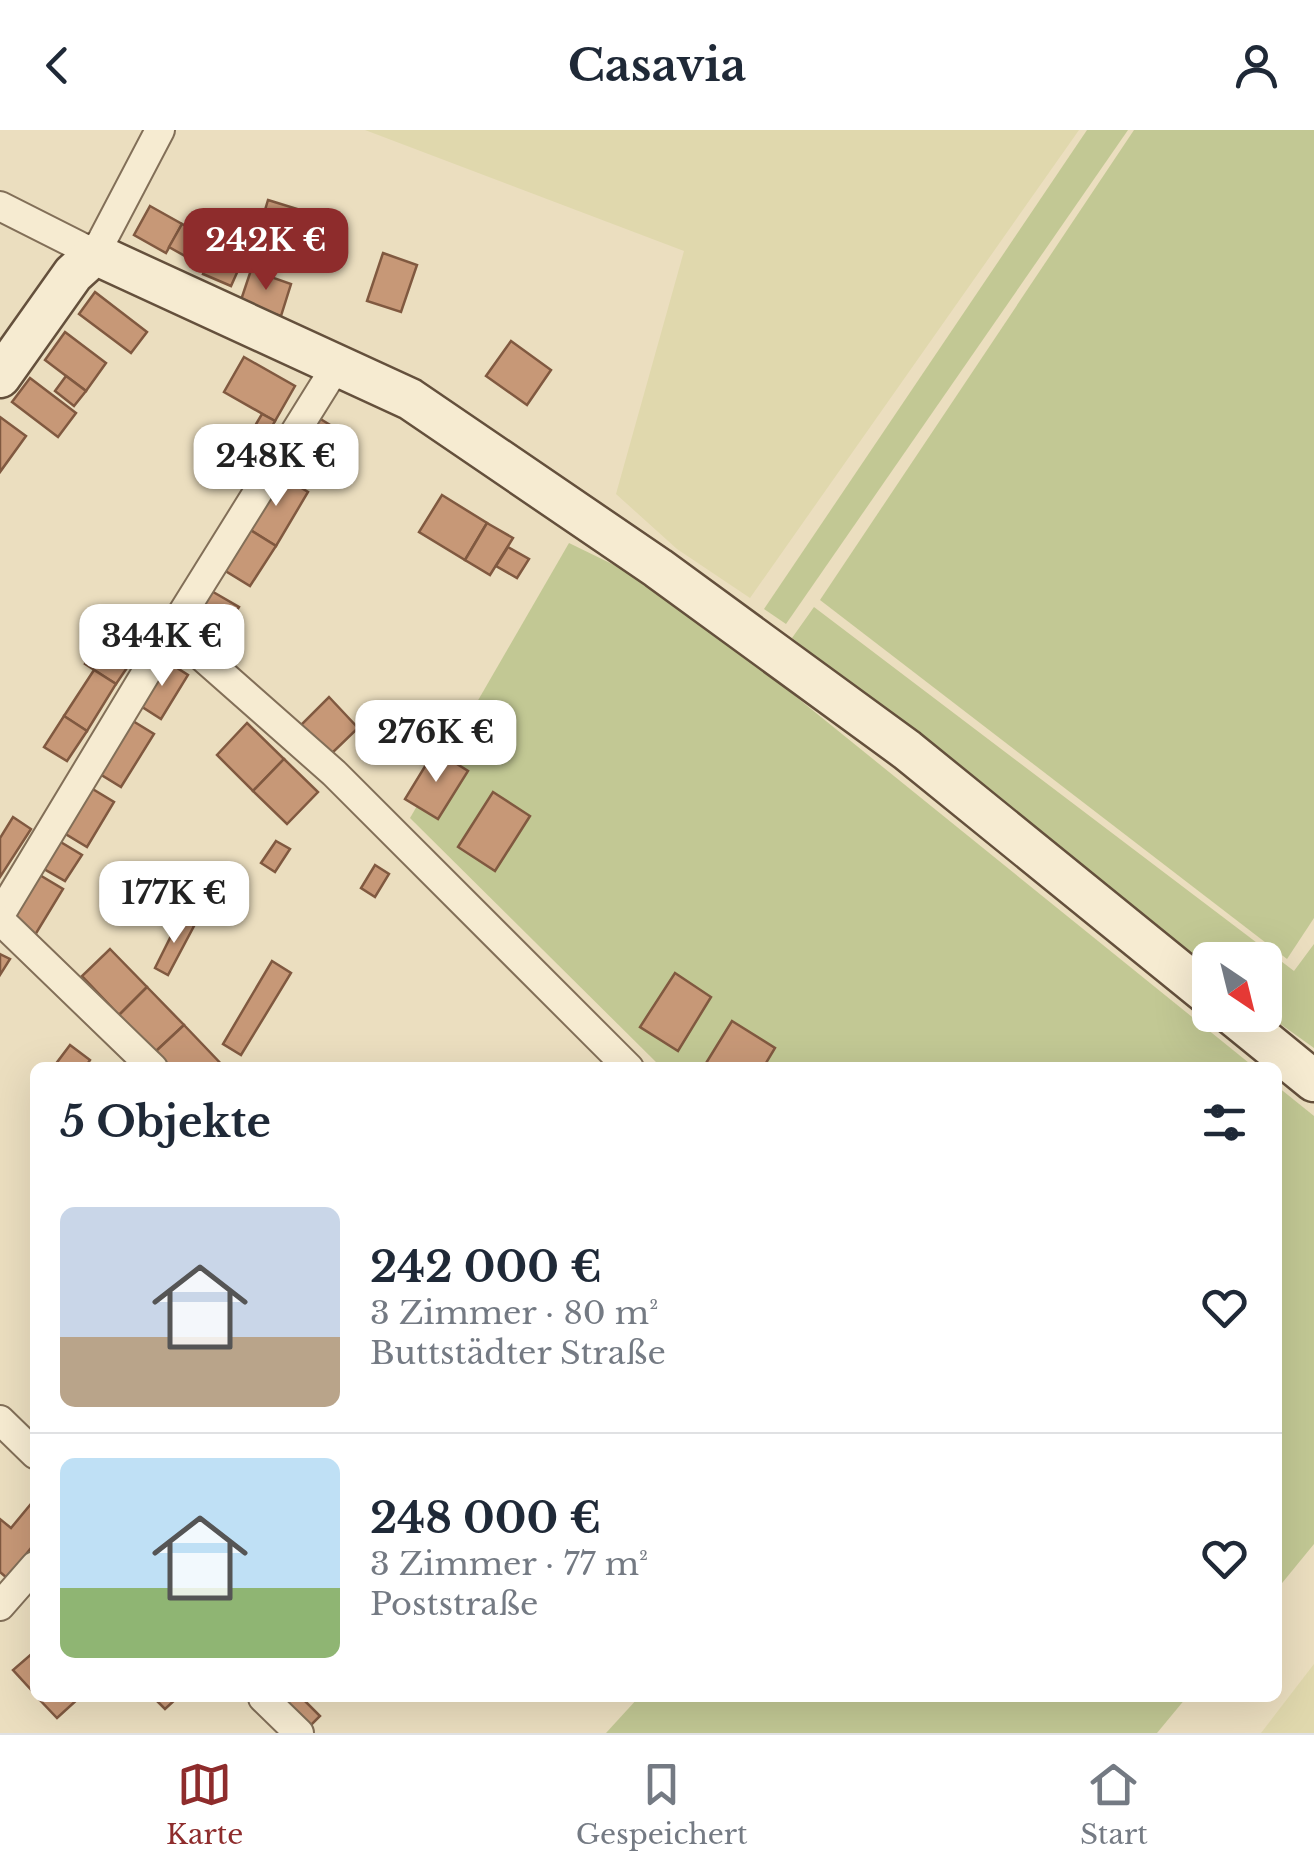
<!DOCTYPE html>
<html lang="de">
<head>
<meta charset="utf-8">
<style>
	:root { --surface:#fff; --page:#f2f2f3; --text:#1f2937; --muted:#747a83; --line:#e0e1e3; --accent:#8e2c2c }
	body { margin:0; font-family:"Libre Baskerville",serif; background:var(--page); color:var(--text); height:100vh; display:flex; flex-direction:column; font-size:38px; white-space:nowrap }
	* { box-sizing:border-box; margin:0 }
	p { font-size:32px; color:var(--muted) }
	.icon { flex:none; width:55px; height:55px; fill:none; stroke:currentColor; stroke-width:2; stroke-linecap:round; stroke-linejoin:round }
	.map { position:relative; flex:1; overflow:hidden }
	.details { position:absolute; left:30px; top:932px; width:1252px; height:640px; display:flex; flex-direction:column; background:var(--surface); border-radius:15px; box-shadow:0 10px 40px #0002 }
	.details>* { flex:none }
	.needle { width:65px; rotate:145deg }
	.buttons { position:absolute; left:1192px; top:812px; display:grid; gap:20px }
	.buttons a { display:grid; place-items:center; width:90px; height:90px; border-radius:15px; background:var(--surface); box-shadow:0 10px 40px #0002; font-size:50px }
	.price { position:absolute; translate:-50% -85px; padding:0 22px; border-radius:20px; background:#fff; color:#222; font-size:32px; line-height:65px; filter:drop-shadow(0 2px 5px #0008) }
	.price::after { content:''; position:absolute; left:50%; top:60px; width:30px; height:22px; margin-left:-15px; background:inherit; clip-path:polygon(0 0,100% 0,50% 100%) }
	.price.current { background:var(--accent); color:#fff }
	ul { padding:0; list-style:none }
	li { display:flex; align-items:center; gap:30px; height:250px; padding:0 30px }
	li+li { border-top:2px solid var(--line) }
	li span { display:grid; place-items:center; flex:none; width:280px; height:200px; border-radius:15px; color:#555 }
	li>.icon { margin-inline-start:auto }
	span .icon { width:120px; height:120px; fill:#fffc; stroke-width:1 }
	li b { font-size:42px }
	h2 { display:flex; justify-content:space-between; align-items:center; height:120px; padding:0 30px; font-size:42px }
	header { display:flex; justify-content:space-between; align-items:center; height:130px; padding:0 30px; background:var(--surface); font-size:45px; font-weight:700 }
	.tabs { display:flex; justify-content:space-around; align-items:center; height:140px; border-top:2px solid var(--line); background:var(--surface); font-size:28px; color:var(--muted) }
	.tabs a { display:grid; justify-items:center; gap:5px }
	.tabs .current { color:var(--accent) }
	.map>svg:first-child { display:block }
	.farmland { fill:#e0d8ad }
	.green { fill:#c2c894 }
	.building { fill:#c79877; stroke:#805940; stroke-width:2.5 }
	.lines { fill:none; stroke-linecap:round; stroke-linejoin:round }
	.minor-casing { stroke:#826f58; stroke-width:32 }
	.secondary-casing { stroke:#64503c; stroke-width:45 }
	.minor { stroke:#f6ebd1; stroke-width:28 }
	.secondary { stroke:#f6ebd1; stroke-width:40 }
</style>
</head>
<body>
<header><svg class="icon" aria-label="back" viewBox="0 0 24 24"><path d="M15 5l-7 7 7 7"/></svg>Casavia<svg class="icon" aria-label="person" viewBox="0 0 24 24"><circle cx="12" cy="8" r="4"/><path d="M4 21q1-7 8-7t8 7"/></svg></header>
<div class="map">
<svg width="1314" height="1603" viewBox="0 0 1314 1603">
	<rect width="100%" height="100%" fill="#ebdebf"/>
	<g class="farmland">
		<path d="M365 0H1079L750 468 677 419 616 364 684 121Z"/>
		<path d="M1314 1534V1603H1261Z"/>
	</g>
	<g class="green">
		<path d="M1087 0H1128L786 494 764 479Z"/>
		<path d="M1134 0H1314V788L1287 829 820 470Z"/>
		<path d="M569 413 647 451 696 486 1254 937H661L410 688Z"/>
		<path d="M814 477 1294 841 1314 814V918L1265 883V830H1210V840L792 508Z"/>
		<path d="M1278 957 1314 986V1414L1278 1458Z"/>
		<path d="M638 1568H1186L1157 1603H606Z"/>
	</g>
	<g class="building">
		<path d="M268 70 320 86 309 123 257 107Z"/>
		<path d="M150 76 182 94 166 123 134 105Z"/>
		<path d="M182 94 204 107 192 130 169 117Z"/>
		<path d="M216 115 244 127 231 156 203 144Z"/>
		<path d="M383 123 417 135 401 182 367 171Z"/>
		<path d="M251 140 291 154 281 186 240 173Z"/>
		<path d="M95 162 147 202 131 223 79 184Z"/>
		<path d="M65 202 106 233 86 261 45 230Z"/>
		<path d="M511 211 551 240 527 275 486 246Z"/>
		<path d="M244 227 295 256 275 291 224 262Z"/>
		<path d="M66 246 86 261 74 276 55 261Z"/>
		<path d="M30 248 76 283 58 307 12 272Z"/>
		<path d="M262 284 275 291 259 319 246 311Z"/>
		<path d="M314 285 343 303 313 353 284 335Z"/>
		<path d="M0 287 26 306 0 342Z"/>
		<path d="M277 343 308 362 276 416 244 396Z"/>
		<path d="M442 365 487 393 465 430 419 402Z"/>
		<path d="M487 393 513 408 490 445 465 430Z"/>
		<path d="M244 396 276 416 250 456 219 437Z"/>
		<path d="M508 417 529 429 517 448 496 436Z"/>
		<path d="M208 459 239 477 211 522 180 504Z"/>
		<path d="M106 502 137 523 116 554 85 534Z"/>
		<path d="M163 529 188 545 161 589 136 573Z"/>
		<path d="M94 540 116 554 87 601 64 586Z"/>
		<path d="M329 567 358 598 329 626 300 596Z"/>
		<path d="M64 586 87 601 67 631 44 617Z"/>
		<path d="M128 588 154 604 121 657 95 641Z"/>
		<path d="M247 593 284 629 253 661 217 625Z"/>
		<path d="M435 620 468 641 438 689 405 669Z"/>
		<path d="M284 629 318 662 287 694 253 661Z"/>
		<path d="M86 655 114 672 87 717 59 700Z"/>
		<path d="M493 662 530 686 495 741 458 717Z"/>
		<path d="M13 687 31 699 0 747V708Z"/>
		<path d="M54 708 82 725 65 751 37 735Z"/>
		<path d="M276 711 290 719 275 742 261 733Z"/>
		<path d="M375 735 389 744 375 767 361 758Z"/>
		<path d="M33 741 63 759 35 805 5 787Z"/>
		<path d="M180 788 194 796 168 845 155 838Z"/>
		<path d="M110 819 147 857 119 885 82 846Z"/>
		<path d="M0 824 10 829 0 845Z"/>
		<path d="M272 831 291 843 241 925 223 914Z"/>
		<path d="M675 843 711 867 678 921 640 897Z"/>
		<path d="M147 857 184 895 155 922 119 885Z"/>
		<path d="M732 891 775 918 763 938H703Z"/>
		<path d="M184 895 225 938H170L155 922Z"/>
		<path d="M70 915 90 930 85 938H58L55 935Z"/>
		<path d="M35 1369V1413L7 1448 0 1442V1389L11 1398Z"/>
		<path d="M35 1521V1564L13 1540Z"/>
		<path d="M38 1568H79L57 1588Z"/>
		<path d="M154 1568H177L165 1579Z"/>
		<path d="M279 1568H302L320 1586 308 1598Z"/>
	</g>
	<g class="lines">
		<g class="minor-casing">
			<g id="minor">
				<path d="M0 76 95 124 160 0"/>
				<path d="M172 500 334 643 629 938"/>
				<path d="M0 785 172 500 337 235"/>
				<path d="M0 790 153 938"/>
				<path d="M0 1290 35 1324"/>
				<path d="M0 1476 35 1436"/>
				<path d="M263 1568 299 1603"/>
			</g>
		</g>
		<g class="secondary-casing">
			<g id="secondary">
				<path d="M0 247 73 144 95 124 410 269 658 438 907 620 1210 866"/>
				<path d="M1233 885 1314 951"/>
			</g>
		</g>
		<use href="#minor" class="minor"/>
		<use href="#secondary" class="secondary"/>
	</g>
</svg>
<div class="buttons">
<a><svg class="needle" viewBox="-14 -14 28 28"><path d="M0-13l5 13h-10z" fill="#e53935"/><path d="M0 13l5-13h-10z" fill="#747a83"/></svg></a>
</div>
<b class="price current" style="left:266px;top:163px">242K €</b>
<b class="price" style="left:276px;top:379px">248K €</b>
<b class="price" style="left:162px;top:559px">344K €</b>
<b class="price" style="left:436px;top:655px">276K €</b>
<b class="price" style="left:174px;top:816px">177K €</b>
<section class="details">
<h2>5 Objekte<svg class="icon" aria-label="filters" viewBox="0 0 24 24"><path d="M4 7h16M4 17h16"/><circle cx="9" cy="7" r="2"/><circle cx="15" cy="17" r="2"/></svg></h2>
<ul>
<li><span style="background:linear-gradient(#c9d6e8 65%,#b9a48a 0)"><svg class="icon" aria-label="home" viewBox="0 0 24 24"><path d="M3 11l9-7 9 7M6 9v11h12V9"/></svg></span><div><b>242 000 €</b><p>3 Zimmer · 80 m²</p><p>Buttstädter Straße</p></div><svg class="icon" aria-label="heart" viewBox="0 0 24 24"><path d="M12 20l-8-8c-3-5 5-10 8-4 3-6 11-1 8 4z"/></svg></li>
<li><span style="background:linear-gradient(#bfe0f5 65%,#8fb573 0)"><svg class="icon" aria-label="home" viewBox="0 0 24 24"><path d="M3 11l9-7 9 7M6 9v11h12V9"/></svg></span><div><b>248 000 €</b><p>3 Zimmer · 77 m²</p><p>Poststraße</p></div><svg class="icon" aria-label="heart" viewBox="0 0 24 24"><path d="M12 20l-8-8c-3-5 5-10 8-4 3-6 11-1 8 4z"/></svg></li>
</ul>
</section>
</div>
<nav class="tabs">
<a class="current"><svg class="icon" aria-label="map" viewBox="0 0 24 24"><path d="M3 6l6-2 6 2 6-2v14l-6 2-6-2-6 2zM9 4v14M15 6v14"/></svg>Karte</a>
<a><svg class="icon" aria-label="saved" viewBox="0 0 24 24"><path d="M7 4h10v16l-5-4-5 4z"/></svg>Gespeichert</a>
<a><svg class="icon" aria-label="home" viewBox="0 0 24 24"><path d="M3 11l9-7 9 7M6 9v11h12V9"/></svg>Start</a>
</nav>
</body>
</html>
